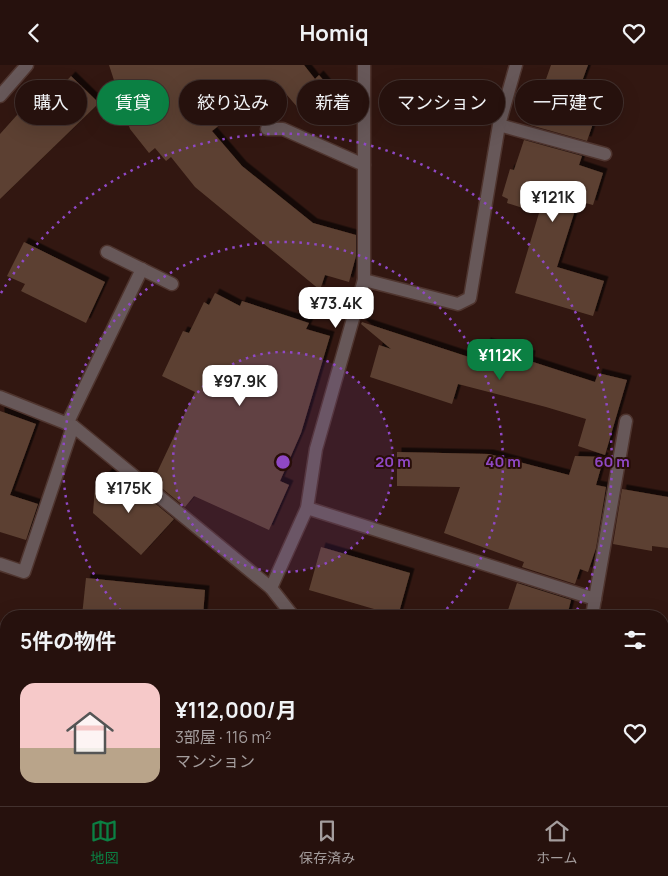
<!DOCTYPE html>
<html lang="ja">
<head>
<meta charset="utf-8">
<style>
	:root { --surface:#26110d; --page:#2e1a16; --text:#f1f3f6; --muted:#a49d9d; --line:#42312e; --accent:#0b8043 }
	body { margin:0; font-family:Manrope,"Noto Sans JP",sans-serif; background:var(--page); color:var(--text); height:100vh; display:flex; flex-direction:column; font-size:19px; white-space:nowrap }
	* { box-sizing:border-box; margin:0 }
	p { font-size:16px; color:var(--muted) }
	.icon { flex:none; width:28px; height:28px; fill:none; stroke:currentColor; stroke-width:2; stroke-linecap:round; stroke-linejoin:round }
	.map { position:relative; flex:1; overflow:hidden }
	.panel { position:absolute; left:0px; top:545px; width:669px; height:196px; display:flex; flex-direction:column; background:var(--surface); border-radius:20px 20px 0 0; box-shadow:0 5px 20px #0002,0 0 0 1px var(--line) }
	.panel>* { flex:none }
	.hud { position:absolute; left:15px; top:15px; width:639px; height:45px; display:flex; gap:10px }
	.price { position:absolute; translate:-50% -42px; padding:0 11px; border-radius:10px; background:#fff; color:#222; font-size:16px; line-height:32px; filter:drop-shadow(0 1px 2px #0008) }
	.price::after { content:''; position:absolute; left:50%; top:30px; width:15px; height:11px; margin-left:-8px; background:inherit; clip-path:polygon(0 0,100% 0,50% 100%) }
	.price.selected { background:var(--accent); color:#fff }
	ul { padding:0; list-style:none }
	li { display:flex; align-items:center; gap:15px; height:125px; padding:0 20px }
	li span { display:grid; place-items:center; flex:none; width:140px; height:100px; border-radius:15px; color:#555 }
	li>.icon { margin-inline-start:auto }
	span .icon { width:60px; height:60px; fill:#fffc; stroke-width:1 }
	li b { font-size:21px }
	h2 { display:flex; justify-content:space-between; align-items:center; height:60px; padding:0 20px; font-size:21px }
	.chip { padding:0 18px; border-radius:22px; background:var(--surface); box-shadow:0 5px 20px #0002,0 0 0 1px var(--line); font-size:18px; line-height:45px }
	.chip.selected { background:var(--accent); color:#fff }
	header { display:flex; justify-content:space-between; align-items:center; height:65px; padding:0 20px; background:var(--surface); font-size:22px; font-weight:700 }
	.tab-bar { display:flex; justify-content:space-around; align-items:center; height:70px; border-top:1px solid var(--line); background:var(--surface); font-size:14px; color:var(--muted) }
	.tab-bar a { display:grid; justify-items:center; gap:2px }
	.tab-bar .selected { color:var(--accent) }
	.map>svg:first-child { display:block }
	.building { fill:#5c4132; filter:url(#shadow) }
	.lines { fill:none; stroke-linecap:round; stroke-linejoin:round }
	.minor-casing { stroke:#4f352f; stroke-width:15 }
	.minor { stroke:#675859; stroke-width:12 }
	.ring { fill:none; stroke:#8f48c5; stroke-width:2.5; stroke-dasharray:2.5 5 }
	.centre { fill:#8f48c5; stroke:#280e09; stroke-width:2.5 }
	.ring-label { font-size:15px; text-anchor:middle; font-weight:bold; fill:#8f48c5; stroke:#280e09; stroke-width:4; stroke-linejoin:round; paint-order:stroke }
</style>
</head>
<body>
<header><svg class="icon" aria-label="back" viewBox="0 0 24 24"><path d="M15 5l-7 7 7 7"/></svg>Homiq<svg class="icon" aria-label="heart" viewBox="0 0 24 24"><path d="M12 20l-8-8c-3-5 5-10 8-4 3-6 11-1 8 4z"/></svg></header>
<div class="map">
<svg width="668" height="741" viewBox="0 0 668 741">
	<defs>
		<filter id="shadow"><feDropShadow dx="4.5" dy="-4.5" stdDeviation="0" flood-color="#0009"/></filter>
	</defs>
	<rect width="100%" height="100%" fill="#321711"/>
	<g class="building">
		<path d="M109 0H304L315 14 319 10 343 38 319 58 315 53 310 57 275 16 212 66 242 101 313 158 356 170V191L349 217 325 210 320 225 195 122 171 92 166 96 155 83 149 88 130 64Z"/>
		<path d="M551 0H588L577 30 600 38 587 76 530 60Z"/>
		<path d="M71 11 99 38 0 134V69L26 40 36 49Z"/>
		<path d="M524 75 582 91 579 100 603 108 593 140 578 136 557 202 604 216 593 251 515 228 539 148 507 138 508 134 502 131 510 104 514 105Z"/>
		<path d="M24 177 105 217 86 258 21 226 25 219 7 211Z"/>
		<path d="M215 228 240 241 242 236 309 258 306 264 330 271 301 368 280 416 289 420 269 465 194 431 185 442 153 416 195 327 162 311 183 266 189 268 204 237 209 240Z"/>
		<path d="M362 257 481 296 486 277 531 290 530 296 595 317 598 308 627 315 605 390 578 381 586 354 546 342 458 319 452 339 370 312 379 280 391 284 361 259Z"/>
		<path d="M0 346 36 359 10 430 38 439 26 475 0 467Z"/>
		<path d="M397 387 489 389 569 410 575 391 604 392 596 420 606 422 596 483 588 507 580 504 575 519 522 502 524 497 444 468 460 422 397 421Z"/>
		<path d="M108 408 143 438 146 431 174 454 141 490 93 448 95 422Z"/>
		<path d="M622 424 668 432V483L652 481V486L613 479Z"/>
		<path d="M321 482 410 508 398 551 309 525Z"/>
		<path d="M86 513 205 525 203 551H82Z"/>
		<path d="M517 518 571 535 567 551H506Z"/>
	</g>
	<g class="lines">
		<g class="minor-casing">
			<g id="minor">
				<path d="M0 31 27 0"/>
				<path d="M499 60 605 89"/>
				<path d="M267 64H283L364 100"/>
				<path d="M107 187 172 219"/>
				<path d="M364 215 458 239 470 233 499 60 516 0"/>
				<path d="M0 332 73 361 271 523 293 551"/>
				<path d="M67 359 142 204"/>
				<path d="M307 443 595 534"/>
				<path d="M0 499 24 507 73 361"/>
				<path d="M271 523 307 443 316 384 364 215V0"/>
				<path d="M592 551 626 356"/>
				<path d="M354 735 375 740 391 741"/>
				<path d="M400 735 406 741"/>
				<path d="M169 741 172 738 182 735"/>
			</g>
		</g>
		<use href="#minor" class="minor"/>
	</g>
	<circle cx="283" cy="397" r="110" fill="#8f48c5" fill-opacity=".12"/>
	<g class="ring">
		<circle cx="283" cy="397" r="110"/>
		<path d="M126 551A220 220 0 1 1 440 551"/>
		<path d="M1 228A329 329 0 0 1 575 549"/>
	</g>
	<circle cx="283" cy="397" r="8" class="centre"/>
	<g class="ring-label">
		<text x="393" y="402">20 m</text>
		<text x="503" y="402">40 m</text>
		<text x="612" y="402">60 m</text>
	</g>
</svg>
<b class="price" style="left:553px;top:158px">¥121K</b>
<b class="price" style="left:336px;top:264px">¥73.4K</b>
<b class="price selected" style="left:500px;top:316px">¥112K</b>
<b class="price" style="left:240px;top:342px">¥97.9K</b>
<b class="price" style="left:129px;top:449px">¥175K</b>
<div class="hud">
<a class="chip">購入</a>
<a class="chip selected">賃貸</a>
<a class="chip">絞り込み</a>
<a class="chip">新着</a>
<a class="chip">マンション</a>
<a class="chip">一戸建て</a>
</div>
<section class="panel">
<h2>5件の物件<svg class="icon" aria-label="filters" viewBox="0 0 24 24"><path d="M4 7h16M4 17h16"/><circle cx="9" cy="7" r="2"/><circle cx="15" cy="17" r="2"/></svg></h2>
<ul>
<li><span style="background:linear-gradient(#f6c9c9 65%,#b9a48a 0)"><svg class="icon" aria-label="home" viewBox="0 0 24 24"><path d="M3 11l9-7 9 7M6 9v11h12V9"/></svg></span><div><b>¥112,000/月</b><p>3部屋 · 116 m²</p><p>マンション</p></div><svg class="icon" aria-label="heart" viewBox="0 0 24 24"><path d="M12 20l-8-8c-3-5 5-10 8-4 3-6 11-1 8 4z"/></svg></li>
</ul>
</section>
</div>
<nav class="tab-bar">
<a class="selected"><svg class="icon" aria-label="map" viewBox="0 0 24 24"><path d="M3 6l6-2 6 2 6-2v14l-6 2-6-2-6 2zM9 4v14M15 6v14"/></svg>地図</a>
<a><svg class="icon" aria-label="saved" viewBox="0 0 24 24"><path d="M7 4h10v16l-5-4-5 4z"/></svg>保存済み</a>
<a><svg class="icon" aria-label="home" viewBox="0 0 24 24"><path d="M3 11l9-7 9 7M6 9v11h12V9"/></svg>ホーム</a>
</nav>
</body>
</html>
